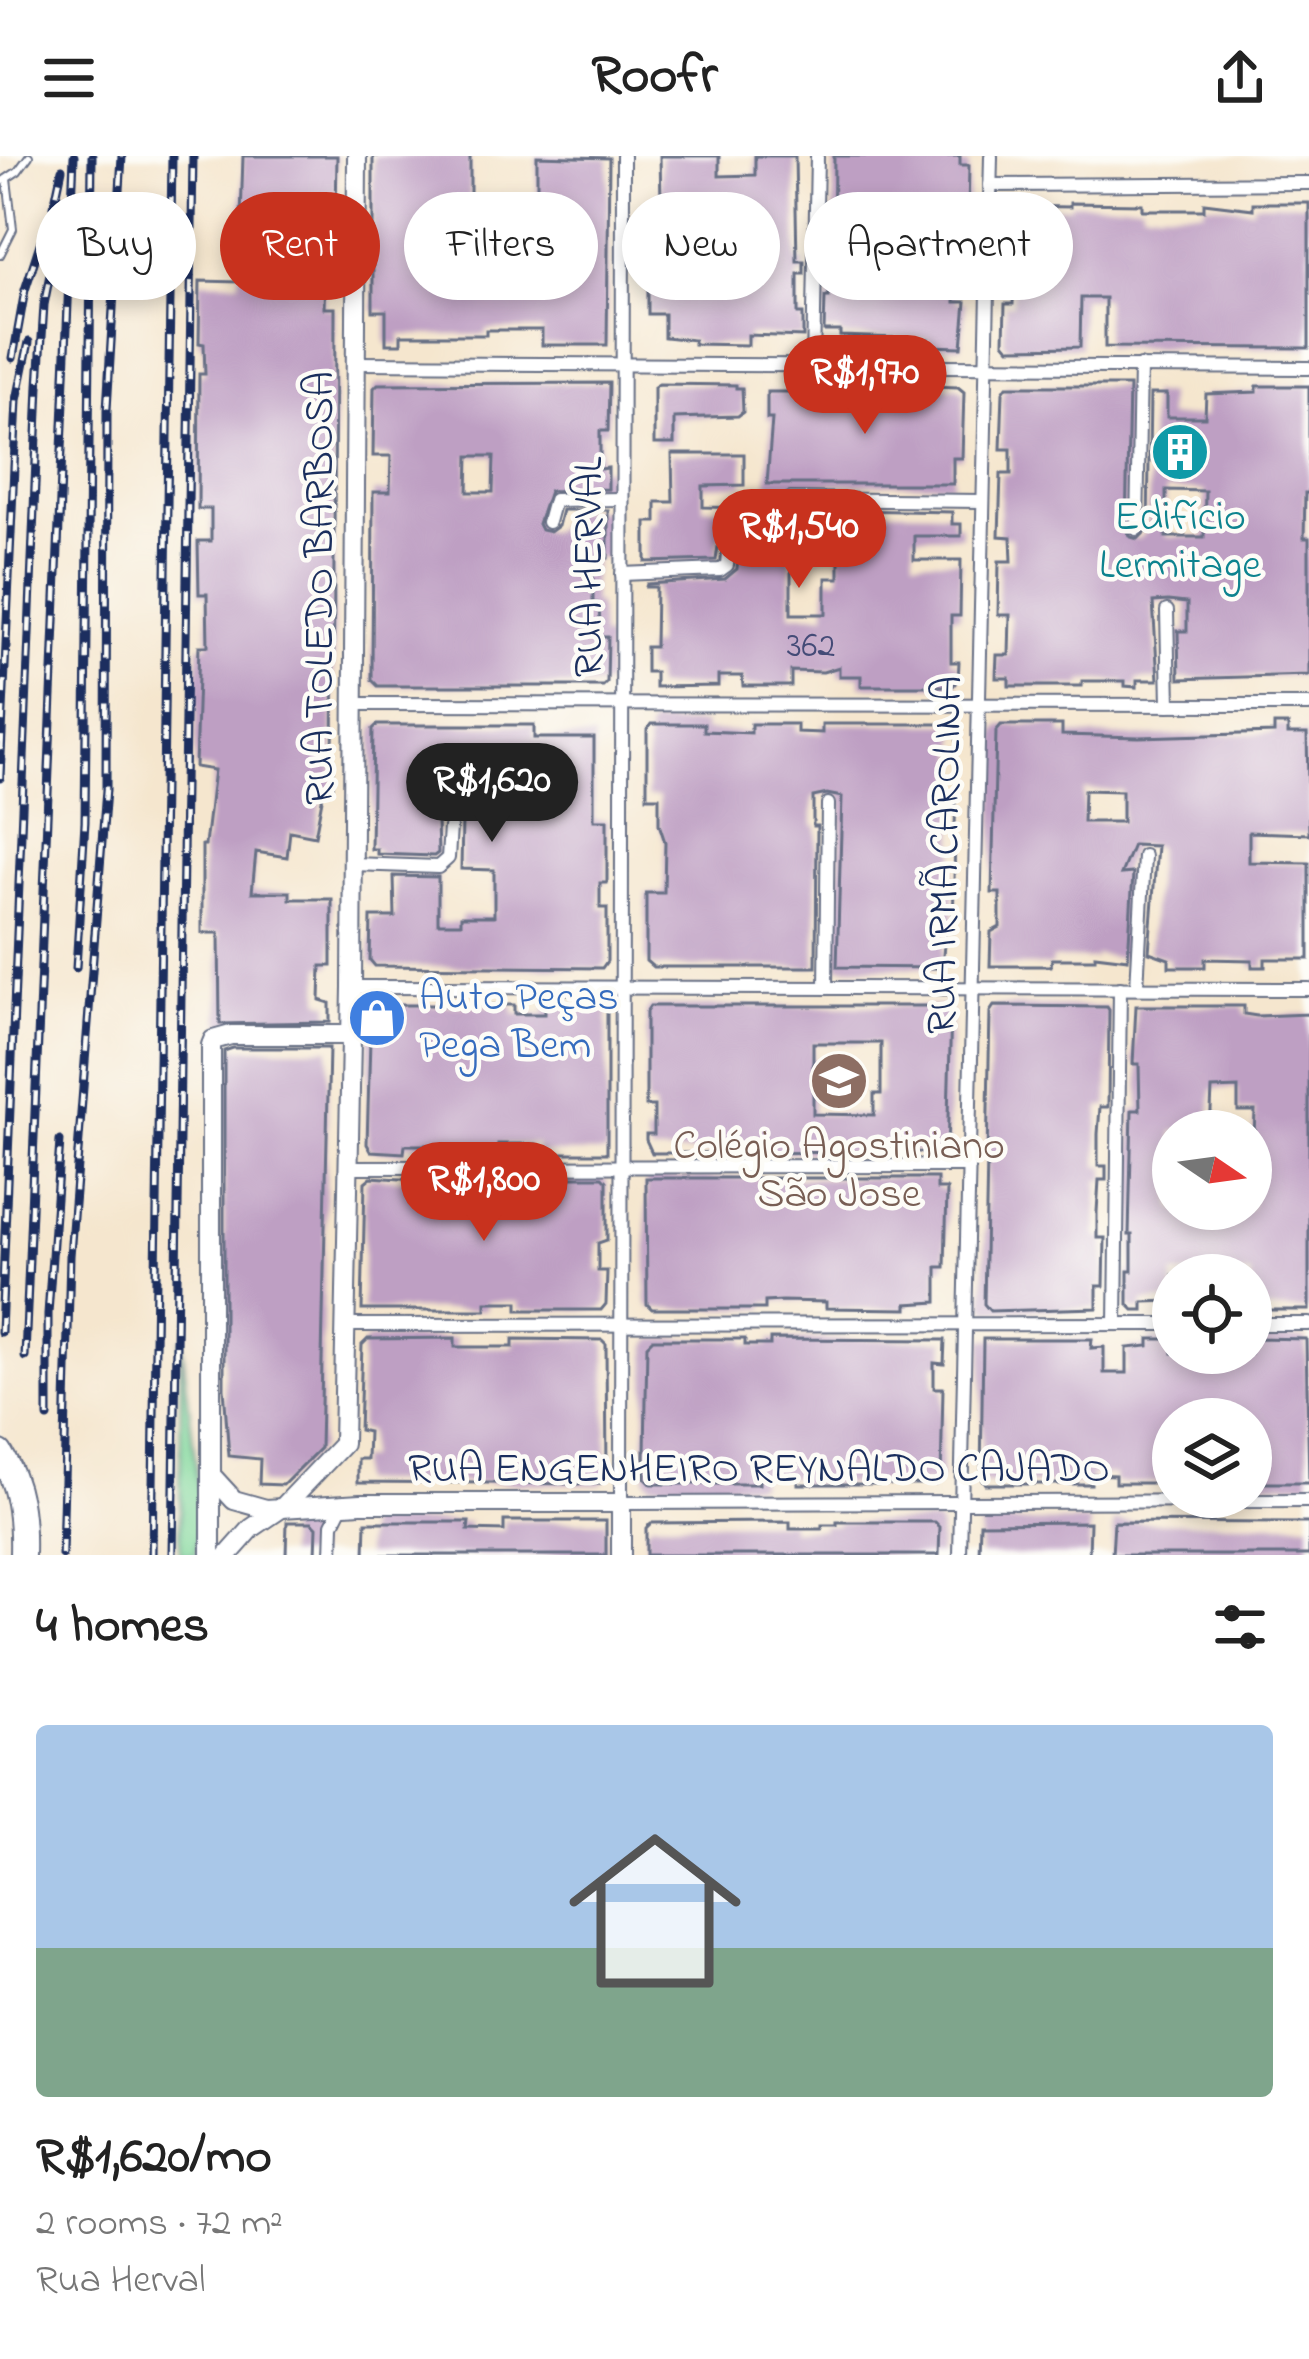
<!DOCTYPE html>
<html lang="en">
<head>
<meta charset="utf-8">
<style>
	:root { --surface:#fff; --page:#f6f6f6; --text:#222; --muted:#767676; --line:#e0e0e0; --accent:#c8321e }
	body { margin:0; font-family:"Indie Flower",sans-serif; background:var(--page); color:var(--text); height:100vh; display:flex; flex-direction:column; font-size:45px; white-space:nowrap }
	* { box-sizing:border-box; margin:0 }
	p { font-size:39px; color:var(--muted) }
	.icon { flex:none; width:66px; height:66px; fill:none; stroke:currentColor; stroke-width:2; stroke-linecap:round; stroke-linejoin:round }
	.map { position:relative; height:1399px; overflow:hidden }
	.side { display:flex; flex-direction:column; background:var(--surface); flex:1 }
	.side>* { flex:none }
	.top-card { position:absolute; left:36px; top:36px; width:1239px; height:108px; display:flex; gap:24px }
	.needle { width:78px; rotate:103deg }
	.fabs { position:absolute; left:1152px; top:954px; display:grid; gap:24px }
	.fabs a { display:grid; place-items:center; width:120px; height:120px; border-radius:50%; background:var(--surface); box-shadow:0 6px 18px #0003; font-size:60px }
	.price { position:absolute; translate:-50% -102px; padding:0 27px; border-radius:42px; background:var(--accent); color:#fff; font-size:39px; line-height:78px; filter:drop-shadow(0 3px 6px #0008) }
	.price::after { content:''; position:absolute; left:50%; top:72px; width:36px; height:27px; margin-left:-18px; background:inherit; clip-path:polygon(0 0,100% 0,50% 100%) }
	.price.current { background:#222; color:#fff }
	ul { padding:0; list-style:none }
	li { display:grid; align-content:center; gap:24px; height:636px; padding:0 36px }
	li+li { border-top:3px solid var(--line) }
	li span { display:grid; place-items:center; height:372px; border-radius:12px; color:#555 }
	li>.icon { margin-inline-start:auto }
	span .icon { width:216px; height:216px; fill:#fffc; stroke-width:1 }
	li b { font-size:51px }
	h2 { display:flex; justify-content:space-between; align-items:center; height:144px; padding:0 36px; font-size:51px }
	.tag { padding:0 42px; border-radius:54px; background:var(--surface); box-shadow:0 6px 18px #0003; font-size:42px; line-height:108px }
	.tag.current { background:var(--accent); color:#fff }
	header { display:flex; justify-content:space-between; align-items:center; height:156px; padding:0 36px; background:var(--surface); font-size:54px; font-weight:700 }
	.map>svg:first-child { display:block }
	.green { fill:#83d89c; stroke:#4f847d; stroke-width:3 }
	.building { fill:#be9fc3; fill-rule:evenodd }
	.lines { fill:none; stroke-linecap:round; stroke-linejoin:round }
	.lane-casing { stroke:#676f85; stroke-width:10 }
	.street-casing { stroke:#676f85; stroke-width:16 }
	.secondary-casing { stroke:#676f85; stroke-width:22 }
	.highway-casing { stroke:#676f85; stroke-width:28 }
	.lane { stroke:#fff; stroke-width:6 }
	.street { stroke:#fff; stroke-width:12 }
	.secondary { stroke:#fff; stroke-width:18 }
	.highway { stroke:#fff; stroke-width:24 }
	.rail-casing { stroke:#1b2f5e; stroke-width:9 }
	.rail { stroke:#fdfcf7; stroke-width:4.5; stroke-dasharray:14; stroke-linecap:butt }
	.labels { text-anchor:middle; stroke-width:9; stroke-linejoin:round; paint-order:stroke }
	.number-label { font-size:36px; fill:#444b77 }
	.culture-label { font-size:42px; fill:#0d838f; stroke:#fdfcf7 }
	.street-label { font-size:42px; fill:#1b2f5e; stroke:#fdfcf7 }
	.shop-label { font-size:42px; fill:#366cbe; stroke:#fdfcf7; text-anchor:start }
	.education-label { font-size:42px; fill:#785e54; stroke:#fdfcf7 }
</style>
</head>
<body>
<header><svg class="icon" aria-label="menu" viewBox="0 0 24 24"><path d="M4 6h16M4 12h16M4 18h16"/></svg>Roofr<svg class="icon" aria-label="share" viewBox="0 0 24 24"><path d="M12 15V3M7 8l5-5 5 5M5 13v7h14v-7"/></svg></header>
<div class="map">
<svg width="1309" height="1399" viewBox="0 0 1309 1399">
	<rect width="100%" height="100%" fill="#fdfcf7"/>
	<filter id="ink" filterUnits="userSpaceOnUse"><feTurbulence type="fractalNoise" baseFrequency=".00833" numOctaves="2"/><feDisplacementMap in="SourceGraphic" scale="24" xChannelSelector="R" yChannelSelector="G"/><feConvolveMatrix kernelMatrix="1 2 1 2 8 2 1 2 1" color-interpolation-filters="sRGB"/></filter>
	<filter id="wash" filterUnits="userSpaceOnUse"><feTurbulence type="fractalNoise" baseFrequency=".004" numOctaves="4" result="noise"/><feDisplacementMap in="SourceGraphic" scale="48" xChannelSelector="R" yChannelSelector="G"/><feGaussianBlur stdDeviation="2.7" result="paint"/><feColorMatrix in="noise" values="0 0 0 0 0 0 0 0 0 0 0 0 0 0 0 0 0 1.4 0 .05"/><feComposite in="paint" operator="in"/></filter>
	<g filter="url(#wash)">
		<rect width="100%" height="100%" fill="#f5e6ce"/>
		<path class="green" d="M181 1182 200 1347 196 1399H180Z"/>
		<g id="blocks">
			<g class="building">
				<path d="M243 0H337L335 115H325L324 152H335L333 634 324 633 315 680 290 675 287 701 256 696 252 736H290V743H332V810H321L320 844 330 847V866L220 868 219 777H202V689H205L214 614 195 611 199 490H208L207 438H199L198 385H211V353H198L199 218H205L204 188 199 187 200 125 239 126Z"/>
				<path d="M373 0H470V44H537V0L609 2 607 189H542V174H486V179H401V188H386V155H373ZM441 57 473 58V83H441ZM494 82H542V112H494Z"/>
				<path d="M660 0H719V20L755 19V0H795L797 105H804V118H798V158H803V181L748 179V189L694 188V184L664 181V158H648V112H653V104L658 103 655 46H661Z"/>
				<path d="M834 0H960V9H969L967 100H958V115H955V146H966L962 191 928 190V183L840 180V175H824L825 141H829L830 105H833Z"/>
				<path d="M1070 47 1142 48V54H1204V47L1253 53V47H1309V192L1105 191V142H1081L1080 191 1009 192 1004 186 1005 148H1013L1014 122H1017L1016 50 1070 51Z"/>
				<path d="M609 227 608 275H600V313L608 312V333L549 335 538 368 541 374 550 376 558 370 562 354H608V402H595L593 421V447H597L599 452 601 481H608L607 526 603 530H378L372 524 373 336H390L391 300H373L374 232 378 228ZM469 300H494L493 336H468Z"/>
				<path d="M659 228 736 229V232H742L743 256 738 260 674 262V288H654V231Z"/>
				<path d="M804 228 840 229 839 239 929 237V230L958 231 964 236 962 302H953V328H767L772 263H767V236H788L804 243Z"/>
				<path d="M1007 230H1129L1126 373 1131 381 1138 383 1148 373 1150 238H1167V261H1205L1206 238 1257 236V230H1309V337H1305L1304 382H1309V519L1179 523 1178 475H1187V447L1168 445 1153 446 1158 524H1137V531L1125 530V525H1082V530H1009V522H996L997 499H1009L1010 459H998L999 405H1012L1011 381 999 380 1001 318H1011V293H1001L1003 236ZM1166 334 1205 335 1204 381H1166Z"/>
				<path d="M672 298H744V329L703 330V351L952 356V368H961V380H914V404H961L960 460H951V506H959L958 524 953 530H861V520H839V511L823 516 791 515V530H743L742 520H718V530L655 531V516H646V491H655L656 431H646L647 428 725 423 737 413 739 386 736 377 726 375 719 383 716 404 646 406V366H656V346H673ZM791 383 839 384V422H826V458H791Z"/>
				<path d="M651 568H704V575L751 577V568H797V576L822 577V568H952L957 574 953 776H945L942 812 837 811 842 641 827 638 813 641V670H817L816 811H653L646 805V737H664L665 686 659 668V641H647V574Z"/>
				<path d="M377 569H534V582H594V664H607V727H600V752H607V805L602 812 375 810 370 804 371 761H395L394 720 438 721V767H461V760H494V714L461 713 462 665 449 661 437 665 438 697 434 700 377 698V693H371L373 573Z"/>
				<path d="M1001 569H1062V579L1139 581 1274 577V569H1288V578H1307L1309 678 1249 676V706L1309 707V803H1265V811H1252V804L1205 803V811H1169V803L1149 796 1157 690 1133 689 1121 718 1133 717 1128 803 1095 799V803H1052L1051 810H990L991 776 1000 771V737H992L996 575ZM1084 634 1122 635V666H1083Z"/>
				<path d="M371 849H514V858H545V849L602 850 607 855V997H536V988H498L497 997H429L430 989H405L404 997 371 995 367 988Z"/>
				<path d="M650 850H945L951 854 947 996 652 997 646 984V978H654V950H646V856ZM813 887H881V938H874V959L813 958Z"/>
				<path d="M994 850 1107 851 1109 854 1108 951H1100L1098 978V1010H1106V1024H1099L1097 1056V1082H1105L1104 1130H1097V1152L990 1155 984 1148 990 856Z"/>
				<path d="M1136 850H1244V858L1257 860 1309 858V1154H1251V1119H1173V1145L1143 1146V1154H1134L1128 1148V1115H1132V1079H1129L1132 954H1140L1139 908H1133ZM1238 932V955H1255L1251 1053H1173V975H1210L1212 933Z"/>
				<path d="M233 892H329L320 1292 283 1329 259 1328 260 1303 229 1300 224 1232V895Z"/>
				<path d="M371 1021 488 1029 496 1028V1025H525V1021H603L607 1025V1084L598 1087V1115H607L606 1148 601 1154H518V1146H486V1154H362L365 1026Z"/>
				<path d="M646 1022H937V1033H947L945 1111H937V1146L907 1148V1153L826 1152V1146L782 1145 765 1146V1153H652L647 1148Z"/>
				<path d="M455 1182V1191H513V1183L602 1184 606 1188 607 1321 600 1328 358 1326V1303H367L368 1276 359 1274 362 1189 368 1183Z"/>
				<path d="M1251 1182 1306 1183 1309 1327H1251V1263H1173V1318H1163V1327H1115V1319L1091 1318V1328H985L981 1322 983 1183H1092L1091 1192 1104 1191V1217H1127V1192L1149 1190V1183H1173V1197H1251Z"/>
				<path d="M653 1183H745V1189H770V1183L945 1184 944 1208 934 1207V1232H943L941 1323 935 1328H798V1321L759 1320V1328H651L645 1322V1298L647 1189Z"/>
				<path d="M504 1365H606V1399H365L366 1366H469L468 1374 504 1375Z"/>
				<path d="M287 1366H312L317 1371 316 1399H286Z"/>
				<path d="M790 1366V1373H822V1369H837V1366H935L940 1371 939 1399H646V1372L651 1367Z"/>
				<path d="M1090 1366 1089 1399H979L980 1367Z"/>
				<path d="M1114 1366 1309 1367V1399H1112Z"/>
			</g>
		</g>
	</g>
	<g filter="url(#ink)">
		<use href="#blocks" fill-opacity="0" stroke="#676f85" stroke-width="3"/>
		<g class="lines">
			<g class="lane-casing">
				<g id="lane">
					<path d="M0 27 18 15 29 0"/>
					<path d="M0 99 13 73 7 23"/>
				</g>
			</g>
			<g class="street-casing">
				<g id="street">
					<path d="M623 0 621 1347 1309 1345"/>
					<path d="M990 29 1309 27"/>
					<path d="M353 207 1309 212"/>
					<path d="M813 210 817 0"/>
					<path d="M790 343 983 345"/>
					<path d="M548 366 554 344 622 343"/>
					<path d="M1137 373 1140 210"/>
					<path d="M622 418 720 414 727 409 729 385"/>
					<path d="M1167 455 1169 549"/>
					<path d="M353 548 1309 549"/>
					<path d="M353 708 438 711 448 702 450 671"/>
					<path d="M352 831 1309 833"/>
					<path d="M826 832 828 648"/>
					<path d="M1137 832 1144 700"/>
					<path d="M348 1011 968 1010"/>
					<path d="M1116 1168 1120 832"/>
					<path d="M1251 1168H1309"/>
					<path d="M344 1169 1173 1168"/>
					<path d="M332 1399 333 1368 343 1348"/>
					<path d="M960 1399 991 0"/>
				</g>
			</g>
			<g class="secondary-casing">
				<g id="secondary">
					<path d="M212 1320 234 1344 266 1353 361 1347H621V1399"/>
					<path d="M211 1399V889L213 884 231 879H352"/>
					<path d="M228 1399 252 1372 283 1351 343 1288 352 831 357 0"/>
				</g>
			</g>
			<g class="highway-casing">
				<path id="highway" d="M0 1297C20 1329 23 1362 22 1399"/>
			</g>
			<use href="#lane" class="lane"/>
			<use href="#street" class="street"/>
			<use href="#secondary" class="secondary"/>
			<use href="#highway" class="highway"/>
			<g class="rail-casing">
				<g id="rail">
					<path d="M45 93 62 13"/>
					<path d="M13 202 25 134 41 85"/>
					<path d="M0 622 17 244 29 186"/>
					<path d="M76 812 85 666 92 0"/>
					<path d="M1 1176 39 229 44 149 58 77"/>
					<path d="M25 1201 74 0"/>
					<path d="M48 1261V1158L60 985"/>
					<path d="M62 1399 70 1100 106 634 107 254 122 0"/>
					<path d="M152 1399 172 0"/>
					<path d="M173 1399 193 0"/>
				</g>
			</g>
			<use href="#rail" class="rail"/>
		</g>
	</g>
	<defs>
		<g id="building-disc" transform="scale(3)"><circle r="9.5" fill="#0f9aa8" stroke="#fdfcf7"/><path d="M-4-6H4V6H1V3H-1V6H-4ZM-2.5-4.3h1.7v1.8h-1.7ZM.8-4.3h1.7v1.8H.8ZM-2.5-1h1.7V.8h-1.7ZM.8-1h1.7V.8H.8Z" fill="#fff"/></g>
		<g id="shop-disc" transform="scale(3)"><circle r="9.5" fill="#3f7fe0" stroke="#fdfcf7"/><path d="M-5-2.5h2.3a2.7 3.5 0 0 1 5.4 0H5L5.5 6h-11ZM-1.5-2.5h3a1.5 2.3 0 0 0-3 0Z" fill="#fff"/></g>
		<g id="school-disc" transform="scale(3)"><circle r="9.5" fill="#8d6e63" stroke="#fdfcf7"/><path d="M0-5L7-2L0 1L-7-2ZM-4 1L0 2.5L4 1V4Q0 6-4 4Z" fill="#fff"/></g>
	</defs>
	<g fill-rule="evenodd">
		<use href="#building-disc" x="1180" y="296"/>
		<use href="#shop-disc" x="377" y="862"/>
		<use href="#school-disc" x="839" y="925"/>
	</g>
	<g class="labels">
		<g class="number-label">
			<text x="811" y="500">362</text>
		</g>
		<g class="culture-label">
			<text x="1180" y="373">Edifício<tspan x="1180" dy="48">Lermitage</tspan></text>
		</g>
		<g class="street-label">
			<text transform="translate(586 411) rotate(-90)" y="15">RUA HERVAL</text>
			<text transform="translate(317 432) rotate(-90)" y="15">RUA TOLEDO BARBOSA</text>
			<text transform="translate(942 699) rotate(-89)" y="15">RUA IRMÃ CAROLINA</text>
			<text x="759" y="1325">RUA ENGENHEIRO REYNALDO CAJADO</text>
		</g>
		<g class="shop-label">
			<text x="419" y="853">Auto Peças<tspan x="419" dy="48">Pega Bem</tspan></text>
		</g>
		<g class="education-label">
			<text x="839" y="1002">Colégio Agostiniano<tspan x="839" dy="48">São Jose</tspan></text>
		</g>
	</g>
</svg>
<div class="fabs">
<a><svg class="needle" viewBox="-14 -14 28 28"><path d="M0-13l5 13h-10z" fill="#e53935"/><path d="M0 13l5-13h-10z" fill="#767676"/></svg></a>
<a><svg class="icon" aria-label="locate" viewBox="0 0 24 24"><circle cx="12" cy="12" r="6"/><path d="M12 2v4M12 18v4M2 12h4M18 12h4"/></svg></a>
<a><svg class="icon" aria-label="layers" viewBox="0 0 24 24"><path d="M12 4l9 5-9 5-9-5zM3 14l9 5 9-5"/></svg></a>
</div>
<b class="price" style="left:865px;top:281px">R$1,970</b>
<b class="price" style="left:799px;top:435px">R$1,540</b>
<b class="price current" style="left:492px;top:689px">R$1,620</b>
<b class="price" style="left:484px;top:1088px">R$1,800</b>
<div class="top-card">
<a class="tag">Buy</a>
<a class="tag current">Rent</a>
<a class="tag">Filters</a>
<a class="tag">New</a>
<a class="tag">Apartment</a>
</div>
</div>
<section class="side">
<h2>4 homes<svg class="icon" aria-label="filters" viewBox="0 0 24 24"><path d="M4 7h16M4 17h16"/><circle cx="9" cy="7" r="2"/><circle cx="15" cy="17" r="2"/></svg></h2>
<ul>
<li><span style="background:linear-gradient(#a9c7e8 60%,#7fa58c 0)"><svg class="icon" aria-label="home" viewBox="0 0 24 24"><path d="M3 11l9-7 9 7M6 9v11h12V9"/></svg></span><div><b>R$1,620/mo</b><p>2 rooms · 72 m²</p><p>Rua Herval</p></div></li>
</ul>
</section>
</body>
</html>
